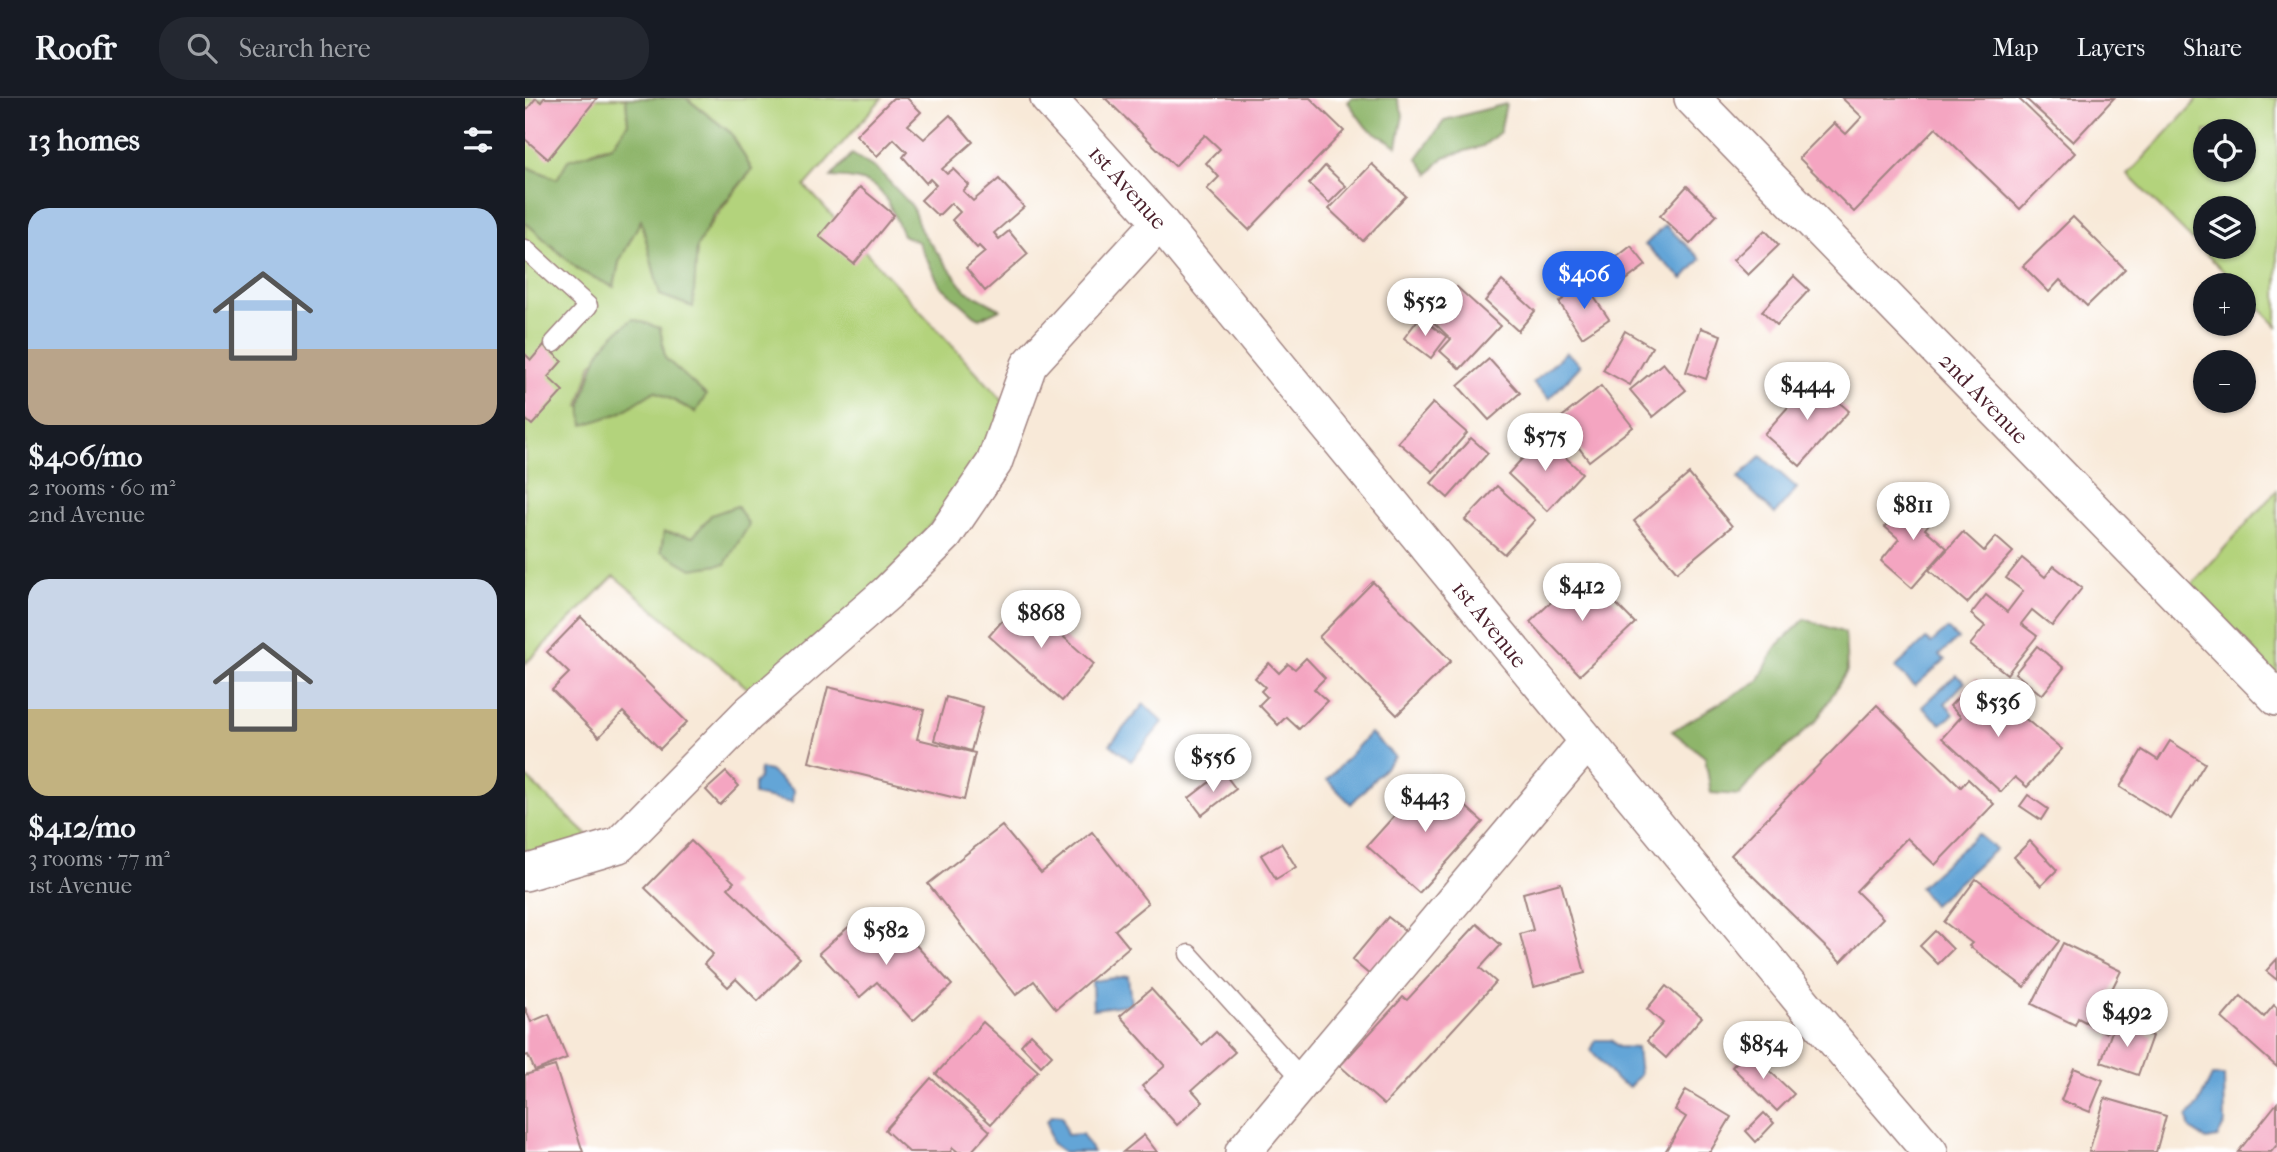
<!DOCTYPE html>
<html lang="en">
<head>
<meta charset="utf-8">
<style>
	:root { --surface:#171b24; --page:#242831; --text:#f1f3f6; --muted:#9ea1a6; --line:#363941; --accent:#2563eb }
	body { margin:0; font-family:"IM FELL French Canon",serif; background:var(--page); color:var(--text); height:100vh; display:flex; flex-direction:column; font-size:26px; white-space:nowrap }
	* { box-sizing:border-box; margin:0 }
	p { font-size:23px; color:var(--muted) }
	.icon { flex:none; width:38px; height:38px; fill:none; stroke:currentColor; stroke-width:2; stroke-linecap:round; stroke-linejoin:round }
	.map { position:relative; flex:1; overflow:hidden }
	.sheet { display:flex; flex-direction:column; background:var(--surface); width:525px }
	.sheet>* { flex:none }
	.fabs { position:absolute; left:1668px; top:21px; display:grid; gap:14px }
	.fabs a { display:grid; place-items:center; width:63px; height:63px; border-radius:50%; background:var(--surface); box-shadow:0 2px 5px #0004; font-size:35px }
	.price { position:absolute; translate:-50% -60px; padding:0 16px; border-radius:24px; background:#fff; color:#222; font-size:23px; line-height:46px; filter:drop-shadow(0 2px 4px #0008) }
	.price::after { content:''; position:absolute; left:50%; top:42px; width:21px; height:16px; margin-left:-10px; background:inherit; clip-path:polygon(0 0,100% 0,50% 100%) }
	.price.current { background:var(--accent); color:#fff }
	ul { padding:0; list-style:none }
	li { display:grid; align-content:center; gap:14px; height:371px; padding:0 28px }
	li span { display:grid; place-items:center; height:217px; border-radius:21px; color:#555 }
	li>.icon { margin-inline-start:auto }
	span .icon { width:126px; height:126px; fill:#fffc; stroke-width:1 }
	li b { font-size:30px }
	h2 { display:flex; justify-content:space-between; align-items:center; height:84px; padding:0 28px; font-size:30px }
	header { display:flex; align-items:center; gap:42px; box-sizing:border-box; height:98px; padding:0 35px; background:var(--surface); border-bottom:2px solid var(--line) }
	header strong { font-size:33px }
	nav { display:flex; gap:38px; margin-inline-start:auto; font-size:24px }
	.search { width:490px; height:63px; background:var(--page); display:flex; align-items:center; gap:18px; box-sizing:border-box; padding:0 24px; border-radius:28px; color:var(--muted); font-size:26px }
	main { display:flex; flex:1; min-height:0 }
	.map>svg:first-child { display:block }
	.green { fill:#b3d37b; stroke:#7e7953; stroke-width:2; fill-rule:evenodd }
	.forest { fill:#8eb56b; stroke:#6c6a4b; stroke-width:2 }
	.water { fill:#63a5d7; stroke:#566281; stroke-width:2 }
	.building { fill:#f4a5c1 }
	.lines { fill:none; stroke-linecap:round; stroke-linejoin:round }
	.lane-casing { stroke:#a18482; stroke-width:21 }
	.street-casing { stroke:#a18482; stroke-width:38 }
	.lane { stroke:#fff; stroke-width:18 }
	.street { stroke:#fff; stroke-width:35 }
	.labels { text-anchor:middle; stroke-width:5; stroke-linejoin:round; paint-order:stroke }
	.street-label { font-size:23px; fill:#4a1f2b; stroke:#fff }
</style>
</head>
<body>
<header>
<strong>Roofr</strong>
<div class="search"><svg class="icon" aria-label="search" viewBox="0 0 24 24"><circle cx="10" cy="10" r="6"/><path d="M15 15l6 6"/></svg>Search here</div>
<nav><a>Map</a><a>Layers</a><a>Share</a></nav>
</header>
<main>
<section class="sheet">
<h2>13 homes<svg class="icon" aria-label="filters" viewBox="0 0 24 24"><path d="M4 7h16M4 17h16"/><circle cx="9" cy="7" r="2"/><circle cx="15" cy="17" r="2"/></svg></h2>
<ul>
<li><span style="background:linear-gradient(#a9c7e8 65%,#b9a48a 0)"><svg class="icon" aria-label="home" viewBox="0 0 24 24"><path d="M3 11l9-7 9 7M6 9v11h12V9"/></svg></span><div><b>$406/mo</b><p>2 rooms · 60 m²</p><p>2nd Avenue</p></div></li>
<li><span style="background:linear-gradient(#c9d6e8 60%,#c2b280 0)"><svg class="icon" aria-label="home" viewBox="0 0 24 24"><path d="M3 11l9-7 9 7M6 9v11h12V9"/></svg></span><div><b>$412/mo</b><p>3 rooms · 77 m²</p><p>1st Avenue</p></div></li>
</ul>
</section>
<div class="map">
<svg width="1752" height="1054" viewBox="0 0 1752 1054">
	<rect width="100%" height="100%" fill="#fff"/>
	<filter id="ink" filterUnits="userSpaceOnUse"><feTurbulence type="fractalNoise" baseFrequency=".0143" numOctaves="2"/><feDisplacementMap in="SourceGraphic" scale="14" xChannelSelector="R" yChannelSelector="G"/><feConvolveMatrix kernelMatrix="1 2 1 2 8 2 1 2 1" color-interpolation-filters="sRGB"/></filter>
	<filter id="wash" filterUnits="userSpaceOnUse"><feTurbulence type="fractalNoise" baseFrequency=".00686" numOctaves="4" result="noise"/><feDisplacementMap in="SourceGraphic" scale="28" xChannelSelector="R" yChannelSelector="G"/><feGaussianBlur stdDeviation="1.57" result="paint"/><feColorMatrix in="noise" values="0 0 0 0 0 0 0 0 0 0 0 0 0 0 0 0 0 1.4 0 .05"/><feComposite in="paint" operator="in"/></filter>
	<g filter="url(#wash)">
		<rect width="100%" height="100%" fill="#f8e9d8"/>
		<g class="green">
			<path d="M0 0H101L103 25 87 48 71 51 32 81 0 68Z"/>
			<path d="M161 0H357L280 88 481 306 466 351 362 481 232 598 89 478 0 566V124L55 173 89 189 94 164 116 121 135 196C167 155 193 112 227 72L206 35ZM135 230 140 260 170 314 130 293 54 308 67 265ZM139 434 168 439 136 452Z"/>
			<path d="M1674 0H1752V228L1719 194 1718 187H1712L1603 77ZM1718 33V72H1680V33ZM1718 110V149H1680V110Z"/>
			<path d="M1752 392V578L1667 486Z"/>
			<path d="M0 678 72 746 0 765Z"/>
		</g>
		<g class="forest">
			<path d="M101 0H161L206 35 227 72 189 117 172 149 168 209 135 197 116 122 94 164 89 189 55 173 0 124V68L32 81 43 62 87 48 103 25Z"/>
			<path d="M827 0H872L878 17 872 48 841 29 823 4Z"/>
			<path d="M981 6 975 34 958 48 919 59 904 76 892 60 920 22Z"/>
			<path d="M327 56 354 73 387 108 396 133 441 193 475 211 454 221 415 187 393 144 378 137C358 93 358 81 306 79Z"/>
			<path d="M108 221 135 230 140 260 181 297 171 314 130 293 95 315 59 327C55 311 56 304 62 289 74 251 75 246 108 221Z"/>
			<path d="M212 408 224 427 200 466 167 471 136 453 139 434 168 439 186 417Z"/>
			<path d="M1280 521 1320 535 1322 573 1292 622 1234 674 1214 697 1186 695 1180 659 1147 633 1234 582 1250 550Z"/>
		</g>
		<g class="water">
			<path d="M1140 127 1176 161 1158 181 1120 147Z"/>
			<path d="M1041 254 1056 267 1024 301 1008 285Z"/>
			<path d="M1236 358 1272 390 1250 416 1213 380Z"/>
			<path d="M1422 531 1433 541 1414 557 1420 562 1390 588 1370 570 1401 541 1406 545Z"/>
			<path d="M1431 577 1440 584 1420 605 1429 616 1416 626 1397 609Z"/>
			<path d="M619 606 638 624 606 663 585 646Z"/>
			<path d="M845 635 870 659 826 706 802 682Z"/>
			<path d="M235 671 245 673 268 693 267 705 229 697V685L234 681Z"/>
			<path d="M1453 736 1471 751 1408 807 1394 789Z"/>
			<path d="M603 878 606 906 568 911 567 883Z"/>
			<path d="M1071 942H1086L1093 949 1112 950 1115 977 1104 989 1089 980 1066 952Z"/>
			<path d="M1687 978H1699L1700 1025 1692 1040 1682 1042 1665 1031 1662 1019 1673 1007Z"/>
			<path d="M527 1017 537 1018 542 1037 557 1036 568 1054H539L526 1045 522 1023Z"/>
		</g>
		<g id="blocks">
			<g class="building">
				<path d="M11 0 16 4 19 0H72L23 61 0 41V14Z"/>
				<path d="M368 0H382L396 14 383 27 399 41 425 17 448 44 417 71 422 76 428 71 444 87 438 93 448 103 474 81 499 109 469 135 474 141 484 133 503 156 460 193 441 170 460 154 454 148 452 150 427 122 435 114 426 105 413 118 396 102 411 87 405 81 401 85 378 59 382 54 369 41 352 58 331 37Z"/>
				<path d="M580 0H785L819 33 724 132 682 91 694 79 681 65 695 51 680 37 650 68Z"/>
				<path d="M1317 0H1493L1550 55 1495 111 1411 30 1329 114 1274 60 1309 25 1321 36 1337 19Z"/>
				<path d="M1500 0H1589L1548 44Z"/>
				<path d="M847 66 881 98 838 143 804 111Z"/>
				<path d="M800 68 821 88 804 105 784 86Z"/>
				<path d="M1162 88 1192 117 1165 146 1135 118Z"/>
				<path d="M335 89 369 117 329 166 294 138Z"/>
				<path d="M1548 119 1600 171 1562 208 1535 182 1524 194 1498 168Z"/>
				<path d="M1240 132 1254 147 1223 177 1208 162Z"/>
				<path d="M1106 148 1121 167 1084 195 1070 176Z"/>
				<path d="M1269 178 1284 192 1252 227 1237 213Z"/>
				<path d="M977 183 1010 213 993 233 960 203Z"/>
				<path d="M1060 186 1084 221 1057 239 1034 204Z"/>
				<path d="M932 189 975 228 935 271 915 253 926 241 903 219Z"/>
				<path d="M895 219 922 239 906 260 879 240Z"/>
				<path d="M1176 230 1196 237 1181 281 1161 274Z"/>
				<path d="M1100 233 1127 249 1105 287 1078 272Z"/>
				<path d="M19 247 37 263 23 279 38 293 7 327 0 321V256L6 262Z"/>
				<path d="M964 261 995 295 964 322 933 288Z"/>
				<path d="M1138 265 1161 292 1128 319 1105 292Z"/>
				<path d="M1288 281 1324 313 1275 368 1239 336Z"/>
				<path d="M1076 288 1108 329 1064 363 1033 322Z"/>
				<path d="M908 305 942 335 908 374 873 344Z"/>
				<path d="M1018 338 1057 375 1022 413 983 376Z"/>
				<path d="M946 340 963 355 923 400 906 385Z"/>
				<path d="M1164 376 1207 428 1152 474 1109 423Z"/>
				<path d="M972 388 1010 422 979 456 940 422Z"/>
				<path d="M1388 396 1412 416 1400 431 1422 450 1387 490 1356 463 1374 441 1360 429Z"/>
				<path d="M1438 434 1459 453 1471 439 1488 454 1442 505 1404 472Z"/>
				<path d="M1497 460 1520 479 1529 468 1557 490 1527 528 1507 512 1496 526 1512 538 1482 576 1445 547 1460 528 1446 516 1461 497 1482 514 1498 493 1481 480Z"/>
				<path d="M1059 473 1110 525 1055 577 1005 524Z"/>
				<path d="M848 484 926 563 872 617 794 539Z"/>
				<path d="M496 501 569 566 537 603 464 538Z"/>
				<path d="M56 519 162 624 135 651 98 614 74 639 27 592 44 575 22 554Z"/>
				<path d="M1512 548 1539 570 1517 597 1490 575Z"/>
				<path d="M781 560 800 580 789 591 802 603 774 631 761 619 753 627 734 607 742 599 736 593 740 589 730 580 744 565 754 575 763 566 770 571Z"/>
				<path d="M1451 580 1537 651 1502 689 1490 679 1476 694 1417 640 1436 619 1425 608Z"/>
				<path d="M303 589 399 612 392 641 450 655 439 702 284 664Z"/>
				<path d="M421 599 458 609 446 653 409 642Z"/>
				<path d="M1352 607 1436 689 1443 681 1469 706 1410 767 1382 740 1331 793 1358 820 1316 864 1206 757Z"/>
				<path d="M1645 643 1680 665 1646 721 1595 689 1617 652 1633 662Z"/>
				<path d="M201 674 214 688 195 707 181 692Z"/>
				<path d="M698 674 711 691 677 717 664 700Z"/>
				<path d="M906 677 958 724 894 795 842 748Z"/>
				<path d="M1503 697 1523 711 1516 722 1495 708Z"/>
				<path d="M477 728 516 775 567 734 623 805 590 832 604 849 531 911 509 883 491 897 403 786Z"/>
				<path d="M166 743 209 784 203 790 275 860 233 903 211 881 203 889 179 866 188 856 120 790Z"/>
				<path d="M1505 743 1532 772 1516 788 1489 759Z"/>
				<path d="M756 745 771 769 751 781 736 757Z"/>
				<path d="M1451 781 1534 843 1499 889 1444 848 1447 845 1419 824Z"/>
				<path d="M1036 785 1060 875 1009 889 995 836 1008 832 998 795Z"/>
				<path d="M337 817 366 849 381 836 427 887 388 923 352 884 335 899 294 855Z"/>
				<path d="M863 819 882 834 845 877 827 862Z"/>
				<path d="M952 826 976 847 955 870 971 884 859 1007 815 968 878 899 882 902Z"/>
				<path d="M1410 833 1428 851 1413 866 1395 848Z"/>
				<path d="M1538 845 1596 873 1583 899 1596 905 1581 935 1553 920 1550 927 1507 906Z"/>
				<path d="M1752 861V882L1741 873Z"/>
				<path d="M1141 888 1177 919 1141 960 1122 943 1138 925 1122 911Z"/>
				<path d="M626 891 677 947 691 934 710 954 667 992 678 1004 652 1027 617 988 640 968 595 918Z"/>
				<path d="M1716 898 1739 919 1749 907 1752 910V969L1697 920Z"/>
				<path d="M0 909 6 924 24 916 42 960 10 973 3 957 0 958Z"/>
				<path d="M458 924 513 973 466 1026 411 976Z"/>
				<path d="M1590 925 1627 938 1613 977 1576 964Z"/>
				<path d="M506 936 527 957 516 968 496 947Z"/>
				<path d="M1223 952 1269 996 1252 1013 1207 969Z"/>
				<path d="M30 968 58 1054H0V977Z"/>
				<path d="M1549 970 1578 982 1565 1014 1536 1002Z"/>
				<path d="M406 980 465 1033 446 1054H433L428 1050 425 1054H384L360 1032Z"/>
				<path d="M1161 992 1206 1019 1185 1054H1140L1161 1019 1150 1012Z"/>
				<path d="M1580 1000 1641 1018 1631 1054H1564Z"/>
				<path d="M1752 1005V1047L1746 1054H1713Z"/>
				<path d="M1239 1015 1249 1025 1231 1044 1221 1033Z"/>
				<path d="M619 1037 632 1054H598Z"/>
			</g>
		</g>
	</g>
	<g filter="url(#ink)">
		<use href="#blocks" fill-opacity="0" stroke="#a18482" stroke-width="2"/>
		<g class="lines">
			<g class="lane-casing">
				<g id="lane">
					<path d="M0 151 63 208 29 245"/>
					<path d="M664 856 778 982"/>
				</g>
			</g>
			<g class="street-casing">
				<g id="street">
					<path d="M523 0 635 124 1288 917 1405 1054"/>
					<path d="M1167 0 1752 600"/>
					<path d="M0 775 94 747 223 616 362 495 420 437 469 365 504 267 635 124"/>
					<path d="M718 1054 1062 644"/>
				</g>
			</g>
			<use href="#lane" class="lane"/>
			<use href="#street" class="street"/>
		</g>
	</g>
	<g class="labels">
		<g class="street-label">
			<text transform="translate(603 89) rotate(48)" y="8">1st Avenue</text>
			<text transform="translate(1459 300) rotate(46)" y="8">2nd Avenue</text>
			<text transform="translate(965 526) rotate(51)" y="8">1st Avenue</text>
		</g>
	</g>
</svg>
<div class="fabs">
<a><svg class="icon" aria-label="locate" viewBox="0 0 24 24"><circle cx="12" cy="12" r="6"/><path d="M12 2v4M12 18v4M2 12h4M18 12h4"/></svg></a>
<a><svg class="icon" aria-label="layers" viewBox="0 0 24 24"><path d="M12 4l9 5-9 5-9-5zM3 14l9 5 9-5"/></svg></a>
<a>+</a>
<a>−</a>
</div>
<b class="price current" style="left:1059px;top:213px">$406</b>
<b class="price" style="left:900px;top:240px">$552</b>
<b class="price" style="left:1282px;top:324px">$444</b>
<b class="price" style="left:1020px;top:375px">$575</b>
<b class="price" style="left:1388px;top:444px">$811</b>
<b class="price" style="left:1057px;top:525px">$412</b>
<b class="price" style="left:516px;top:552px">$868</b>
<b class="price" style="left:1473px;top:641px">$536</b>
<b class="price" style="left:688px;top:696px">$556</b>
<b class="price" style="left:900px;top:736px">$443</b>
<b class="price" style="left:361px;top:869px">$582</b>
<b class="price" style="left:1602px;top:951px">$492</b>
<b class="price" style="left:1238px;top:983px">$854</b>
</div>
</main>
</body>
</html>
